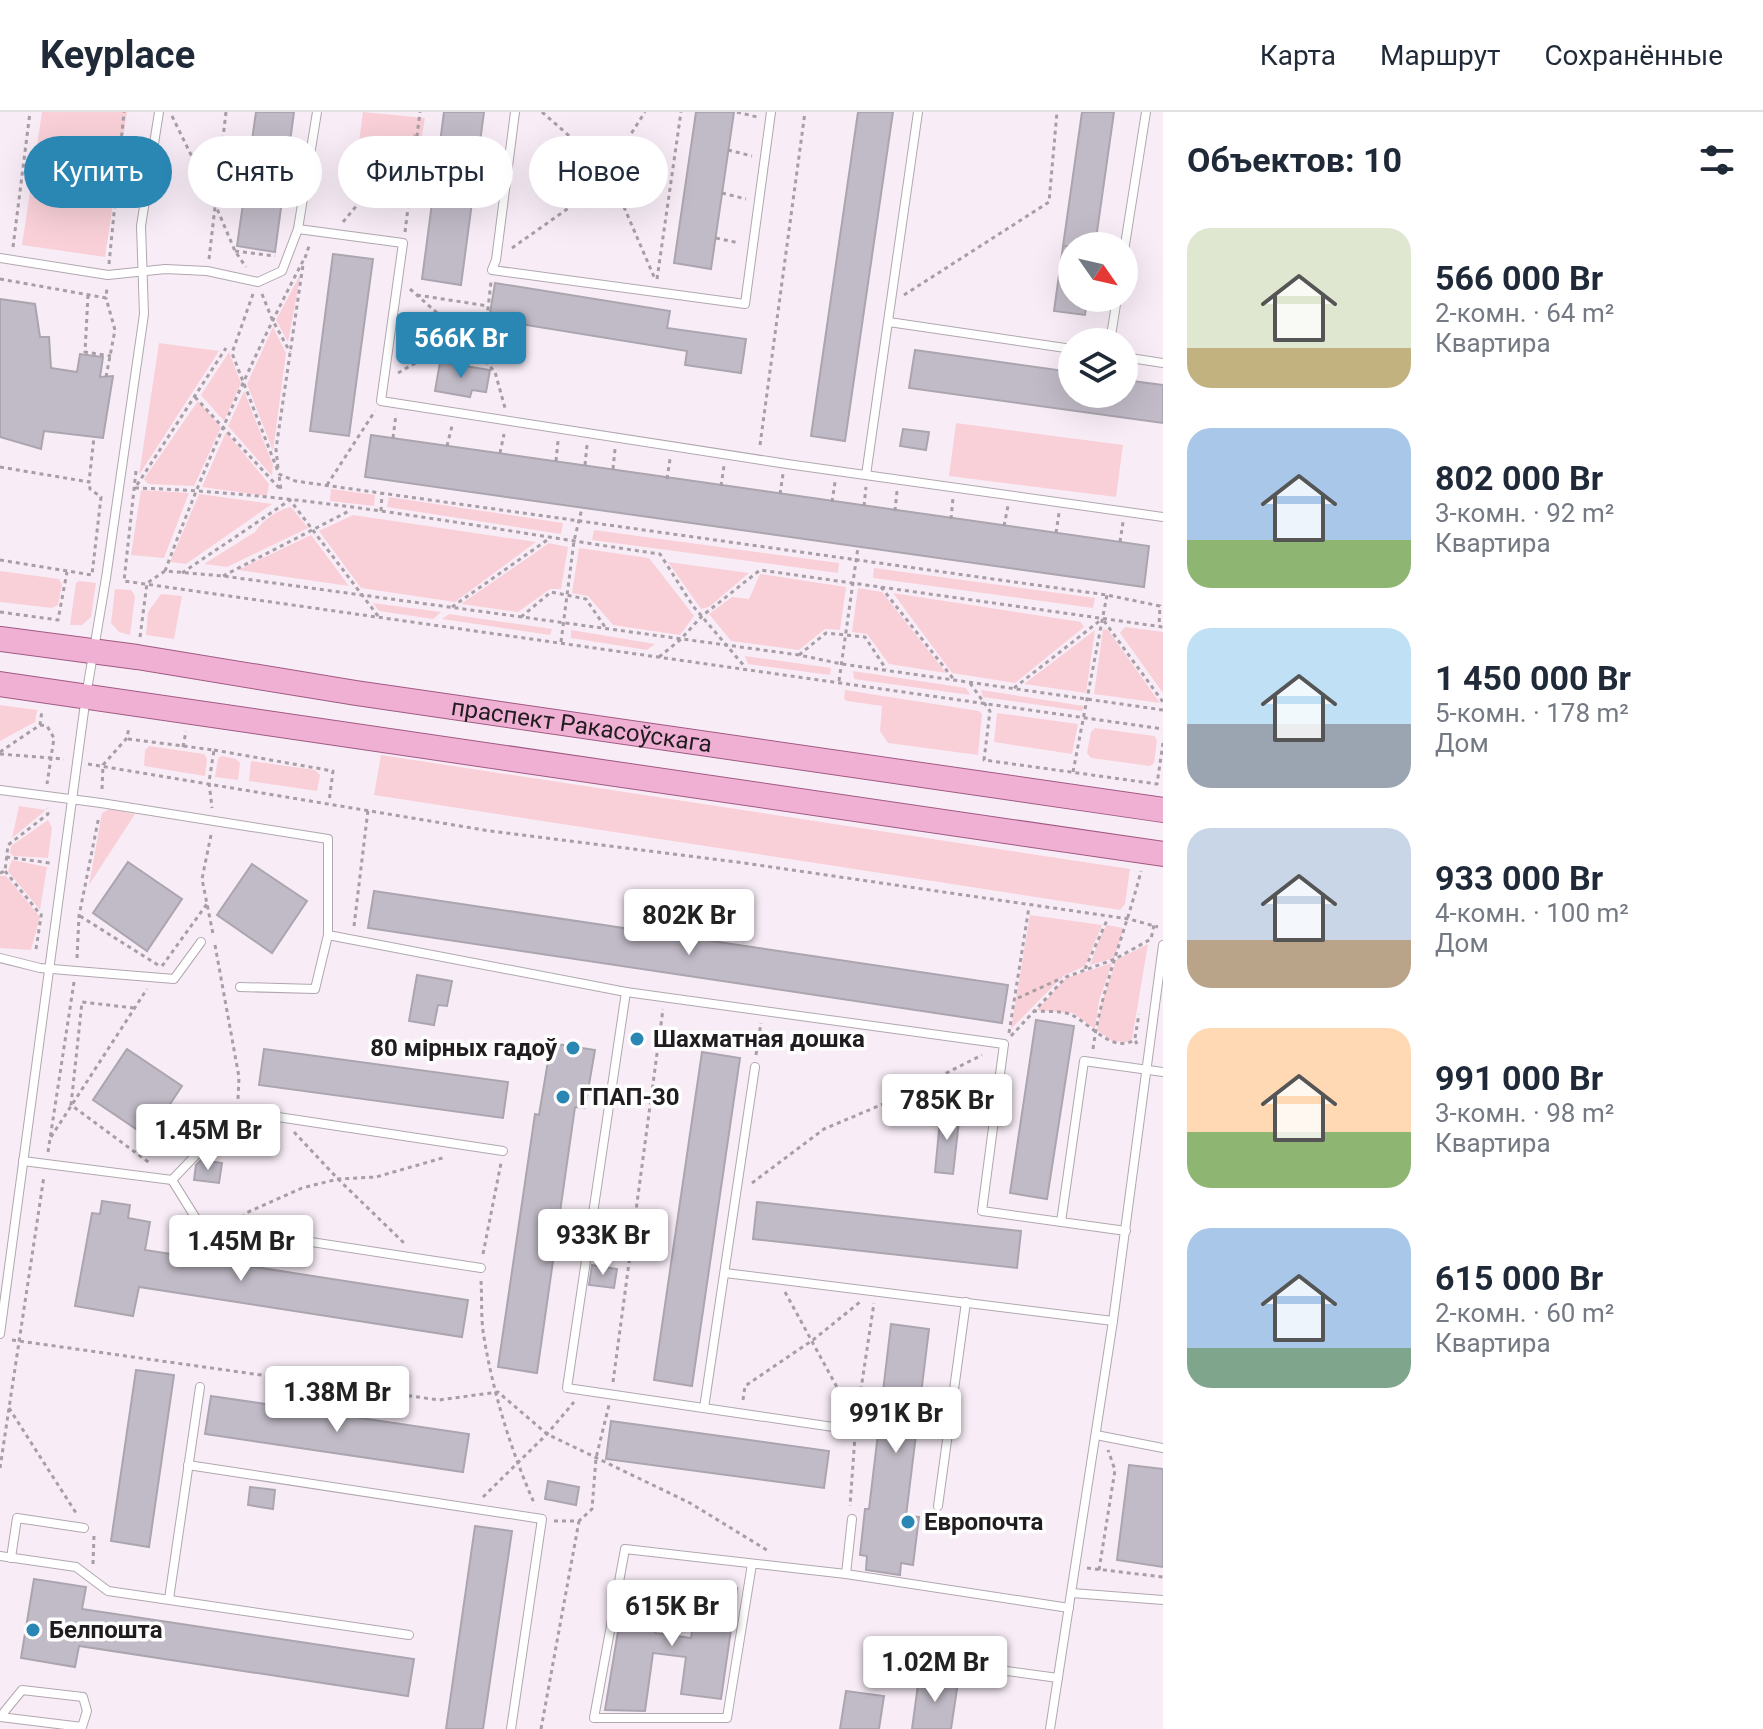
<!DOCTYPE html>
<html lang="ru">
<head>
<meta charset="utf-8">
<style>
	:root { --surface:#fff; --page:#f6f6f7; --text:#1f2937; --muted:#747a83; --line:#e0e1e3; --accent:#2a86b3 }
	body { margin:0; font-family:Roboto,sans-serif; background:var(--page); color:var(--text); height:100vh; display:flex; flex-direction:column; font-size:30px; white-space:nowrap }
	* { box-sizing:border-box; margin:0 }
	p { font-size:26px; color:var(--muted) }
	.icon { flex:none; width:44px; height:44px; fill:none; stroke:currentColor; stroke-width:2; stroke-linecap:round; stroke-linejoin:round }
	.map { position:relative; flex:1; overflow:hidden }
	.details { display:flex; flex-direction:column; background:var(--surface); width:600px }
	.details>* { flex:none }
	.guide { position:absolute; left:24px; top:24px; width:760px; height:72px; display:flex; gap:16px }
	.needle { width:52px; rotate:124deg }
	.controls { position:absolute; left:1058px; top:120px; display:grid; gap:16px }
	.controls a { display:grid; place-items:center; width:80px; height:80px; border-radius:50%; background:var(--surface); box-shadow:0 8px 32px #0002; font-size:40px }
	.price { position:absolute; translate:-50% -68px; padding:0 18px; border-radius:8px; background:#fff; color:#222; font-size:26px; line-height:52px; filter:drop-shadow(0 2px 4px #0008) }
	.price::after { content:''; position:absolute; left:50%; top:48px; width:24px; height:18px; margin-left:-12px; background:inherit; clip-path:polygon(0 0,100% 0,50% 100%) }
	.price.current { background:var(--accent); color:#fff }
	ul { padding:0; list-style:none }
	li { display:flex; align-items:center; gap:24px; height:200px; padding:0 24px }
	li span { display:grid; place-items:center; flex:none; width:224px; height:160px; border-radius:24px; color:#555 }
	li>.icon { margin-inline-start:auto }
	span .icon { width:96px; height:96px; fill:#fffc; stroke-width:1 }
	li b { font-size:34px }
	h2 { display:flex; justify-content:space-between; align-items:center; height:96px; padding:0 24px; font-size:34px }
	.pill { padding:0 28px; border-radius:36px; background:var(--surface); box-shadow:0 8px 32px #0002; font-size:28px; line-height:72px }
	.pill.current { background:var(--accent); color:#fff }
	header { display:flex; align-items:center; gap:48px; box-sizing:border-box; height:112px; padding:0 40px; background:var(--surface); border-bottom:2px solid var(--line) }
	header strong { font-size:38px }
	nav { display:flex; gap:44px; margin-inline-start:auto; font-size:28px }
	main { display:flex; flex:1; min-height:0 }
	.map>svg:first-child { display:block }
	.green { fill:#f9d0d8 }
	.building { fill:#c1bbc7; stroke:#aba5b0; stroke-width:2 }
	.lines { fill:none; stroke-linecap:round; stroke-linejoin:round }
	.service-casing { stroke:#b1a7b0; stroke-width:10 }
	.primary-casing { stroke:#a05a82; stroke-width:26 }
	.path { stroke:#a79ea6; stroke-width:3; stroke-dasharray:4 4; stroke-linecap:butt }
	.service { stroke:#fff; stroke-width:8 }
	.primary { stroke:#efb0d4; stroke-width:24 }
	.poi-dot { fill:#2a86b3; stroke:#fefefe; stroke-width:3 }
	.labels { text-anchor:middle; stroke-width:7; stroke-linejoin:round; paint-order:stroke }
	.street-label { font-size:24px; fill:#201c1f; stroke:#fefefe }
	.poi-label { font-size:24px; font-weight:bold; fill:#201c1f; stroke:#fefefe; text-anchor:start }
</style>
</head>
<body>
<header>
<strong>Keyplace</strong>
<nav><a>Карта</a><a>Маршрут</a><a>Сохранённые</a></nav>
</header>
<main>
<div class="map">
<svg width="1163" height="1617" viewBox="0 0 1163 1617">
	<rect width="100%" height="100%" fill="#f8edf7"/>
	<g class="green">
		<path d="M42 0H127L105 145 22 133Z"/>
		<path d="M363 0 425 6 410 92 352 83Z"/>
		<path d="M301 161 288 230 276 208Z"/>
		<path d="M273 215 286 241 273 339 247 272Z"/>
		<path d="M159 231 219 239 139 363Z"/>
		<path d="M229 240 241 271 224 309 201 283Z"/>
		<path d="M244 279 273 353 272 364 228 314Z"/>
		<path d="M198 289 221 315 194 374 148 372 144 367Z"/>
		<path d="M956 311 1123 333 1116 385 949 364Z"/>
		<path d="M226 320 269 372 267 384 202 375Z"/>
		<path d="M331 377 375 383 374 394 330 389Z"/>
		<path d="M141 378 189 381 164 446 131 443Z"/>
		<path d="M199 382 272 392 186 452 170 450Z"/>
		<path d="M389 385 563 411 561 422 387 395Z"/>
		<path d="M291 395 308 416 227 455 204 452 255 420C262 409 278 397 291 395Z"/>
		<path d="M353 403 536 430 455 490 361 476 319 419Z"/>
		<path d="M594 418 839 451 838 461 592 428Z"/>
		<path d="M311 423 349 474 238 458Z"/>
		<path d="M549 431 568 435 561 477H550L518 500 461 492Z"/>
		<path d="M579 436 649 446 694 504 680 523 613 513 588 484 572 481Z"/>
		<path d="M668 450 749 461 709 495 701 497Z"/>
		<path d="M874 456 1095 486 1093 496 873 466Z"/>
		<path d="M0 459 59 467 62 473 58 493 52 496 0 490Z"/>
		<path d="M760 462 846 475 840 518 825 517 799 538 731 529 709 502 732 485 749 487Z"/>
		<path d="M79 469 96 471 91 505 82 513H70L76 471Z"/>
		<path d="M858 476 882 480 946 561 889 552 867 522 852 520Z"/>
		<path d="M115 477 131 478 135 484 130 523 119 520 111 511Z"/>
		<path d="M893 481 1081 510 1084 515 1015 571 952 561Z"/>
		<path d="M161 482 182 484 174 527 146 523 148 500Z"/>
		<path d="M373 491 441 500 433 507 379 499Z"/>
		<path d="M449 502 552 517 550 523 442 507Z"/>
		<path d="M1125 515 1163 520V581L1120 521Z"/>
		<path d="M1103 517 1108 518 1160 591 1094 582Z"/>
		<path d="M571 518 655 532 647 538 571 526Z"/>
		<path d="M1095 518 1086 581 1024 572Z"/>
		<path d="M745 544 831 556 830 563 748 552Z"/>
		<path d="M853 559 966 576 970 583 854 567Z"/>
		<path d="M845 578 979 599 982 602 978 643 888 631 880 619 882 594 847 589 844 587Z"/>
		<path d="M981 578 1084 594 1082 599 983 585Z"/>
		<path d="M0 593 37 598 35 610 0 629Z"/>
		<path d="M997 601 1078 612 1072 642 994 630Z"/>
		<path d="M1095 616 1154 624 1157 628 1154 651 1150 654 1091 646 1087 641 1091 620Z"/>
		<path d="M149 634 204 642 207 647 205 664 144 654 145 638Z"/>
		<path d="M381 643 1130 757 1125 792 1120 798 374 683Z"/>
		<path d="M221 644 236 647 240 651 238 668 215 665 218 647Z"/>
		<path d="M251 649 315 658 320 663 317 679 249 669Z"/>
		<path d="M19 694 46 698 12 726Z"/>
		<path d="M109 697 135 702 89 773 102 701Z"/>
		<path d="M48 708 52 716 48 746 13 744 10 741 11 734Z"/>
		<path d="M12 748 47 755 40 798 8 759Z"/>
		<path d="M0 764H6L40 805 31 838 0 836Z"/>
		<path d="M1030 803 1102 813 1085 854 1063 864 1011 917Z"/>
		<path d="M1107 813 1124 816 1114 846 1090 853 1101 823Z"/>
		<path d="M1148 832 1132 927 1128 930 1112 929 1097 918 1102 890 1116 848Z"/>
		<path d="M1112 851 1099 889 1095 917 1073 901 1037 898 1066 866Z"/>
	</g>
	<g class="building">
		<path d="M256 0H294L275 140 237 134Z"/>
		<path d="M444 0H484L461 173 422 167Z"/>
		<path d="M696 0H734L711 157 674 151Z"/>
		<path d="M858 0H893L845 329 811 324Z"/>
		<path d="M1082 0H1114L1095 134H1063Z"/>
		<path d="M1063 134 1072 135V186H1087L1085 203 1054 199Z"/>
		<path d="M333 142 373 147 349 324 310 319Z"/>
		<path d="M495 171 670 199 667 216 746 227 741 261 685 253 687 239 489 207Z"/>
		<path d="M0 187 35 192 40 225H49L51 256 77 260 80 242 103 245 100 265 113 264 103 326 44 319 41 337 0 325Z"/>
		<path d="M915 238 1072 260V282H1124V268L1163 273V311L909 276Z"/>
		<path d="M440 250 490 258 486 280 472 278 470 285 435 279Z"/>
		<path d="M903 317 929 320 926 338 900 334Z"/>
		<path d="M371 323 1149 434 1144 475 365 365Z"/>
		<path d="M128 750 182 787 147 839 93 801Z"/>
		<path d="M252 752 307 789 272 841 217 803Z"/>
		<path d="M374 779 1008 873 1002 911 368 816Z"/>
		<path d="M417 863 452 869 447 894 438 893 434 913 409 909Z"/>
		<path d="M1036 908 1074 914 1047 1087 1010 1081Z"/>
		<path d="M551 931 595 938 585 996 575 995 537 1261 498 1255 535 1002 539 1003Z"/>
		<path d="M127 937 182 974 148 1025 93 988Z"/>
		<path d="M264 937 508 970 503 1006 259 973Z"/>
		<path d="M702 940 740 946 692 1274 654 1268Z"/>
		<path d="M941 998 960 1000 953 1062 935 1060Z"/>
		<path d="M201 1048 222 1051 219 1071 194 1068 196 1053Z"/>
		<path d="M102 1089 130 1093 128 1106 150 1110 145 1138 468 1188 462 1225 139 1175 133 1204 75 1194 92 1101 100 1102Z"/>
		<path d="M757 1090 1021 1119 1017 1156 753 1127Z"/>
		<path d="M592 1153 617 1157 614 1176 589 1173Z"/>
		<path d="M891 1212 929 1217 906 1404 919 1405 913 1453 901 1451 900 1463 866 1458 867 1444 860 1443 865 1397H869Z"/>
		<path d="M136 1258 174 1263 149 1435 111 1429Z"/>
		<path d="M211 1284 469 1322 463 1360 205 1322Z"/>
		<path d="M611 1309 829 1339 824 1376 606 1347Z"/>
		<path d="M1129 1353 1163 1357V1455L1117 1448Z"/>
		<path d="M548 1369 579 1375 576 1393 545 1387Z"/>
		<path d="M250 1375 275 1378 273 1397 248 1393Z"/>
		<path d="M475 1414 512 1419 491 1562 483 1617H446Z"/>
		<path d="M34 1467 86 1475 82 1497 414 1547 408 1584 79 1534 75 1555 21 1546Z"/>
		<path d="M699 1471 737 1476 721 1587 681 1582 686 1545 653 1541 645 1599 605 1598 624 1483 660 1488 655 1521 691 1526Z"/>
		<path d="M919 1565 958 1570 951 1617H912Z"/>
		<path d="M846 1579 884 1584 879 1617H840Z"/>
	</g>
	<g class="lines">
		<g class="service-casing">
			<g id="service">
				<path d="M515 0 496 148 492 158 745 192 771 0"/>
				<path d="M298 117 317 0"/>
				<path d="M1124 139 1146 0"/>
				<path d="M0 146 108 163 165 157 207 159 258 170 282 159 298 117 403 131 381 289 787 352 1163 405"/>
				<path d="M889 210 1072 237"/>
				<path d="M1110 230 1117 186"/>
				<path d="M1124 245 1163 251"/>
				<path d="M866 363 918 0"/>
				<path d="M0 678 101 691 328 727V823L315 877 240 875"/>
				<path d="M328 823 626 880 1004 932 982 1099 1126 1119"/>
				<path d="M0 846 40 856 174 867 201 830"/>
				<path d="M626 880 567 1276 840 1316"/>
				<path d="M23 1049 172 1068"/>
				<path d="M172 1068 238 999 503 1039"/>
				<path d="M172 1068 200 1113 481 1156"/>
				<path d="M1061 1110 1084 949 1163 960"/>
				<path d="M725 1161 1113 1209"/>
				<path d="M0 1222 86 584 106 466 144 202 141 114 159 0"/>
				<path d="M704 1296 755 955"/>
				<path d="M1096 1323 1163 1336"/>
				<path d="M188 1353 542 1407 511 1617"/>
				<path d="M938 1394 966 1190"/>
				<path d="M852 1407 846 1462 1069 1496"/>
				<path d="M0 1444 76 1455 108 1479 409 1523"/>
				<path d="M11 1446 17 1406 84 1416"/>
				<path d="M752 1452 727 1606H594L625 1437 846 1462"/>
				<path d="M1072 1481 1163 1488"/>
				<path d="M169 1487 200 1275"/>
				<path d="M963 1553 1058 1566"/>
				<path d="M22 1578 83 1585 87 1599 82 1615 0 1605Z"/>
				<path d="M1050 1617 1113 1209 1163 833"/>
			</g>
		</g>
		<g class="primary-casing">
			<g id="primary">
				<path id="s1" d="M0 527 137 545 356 581 1163 698"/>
				<path d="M0 572 1163 742"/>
			</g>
		</g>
		<g class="path">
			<path d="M542 0 608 58 655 167"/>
			<path d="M737 0 757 5"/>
			<path d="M172 4 215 92 235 139 246 155"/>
			<path d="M728 38 752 44"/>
			<path d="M722 81 746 87"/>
			<path d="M343 110 415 23"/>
			<path d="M405 120 420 0"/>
			<path d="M716 126 739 131"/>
			<path d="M13 135 30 0"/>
			<path d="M512 136 580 88 608 58 645 0"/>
			<path d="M235 139 275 144"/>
			<path d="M305 146 310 131"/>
			<path d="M209 147 226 0"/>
			<path d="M109 152 124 0"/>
			<path d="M0 167 106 186 107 175"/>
			<path d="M657 167 681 0"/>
			<path d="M410 177 452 214 495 260 505 296"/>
			<path d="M253 182 232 241 279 362 295 369 1107 483 1160 494 1159 514"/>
			<path d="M262 182 272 207 290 240"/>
			<path d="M88 183 85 240 111 244"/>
			<path d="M417 183 488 194"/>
			<path d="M904 183 1049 90 1057 0"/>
			<path d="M479 243 487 205"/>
			<path d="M398 261 461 225 487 205 491 170"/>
			<path d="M106 265 115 218 106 186"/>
			<path d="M195 285 281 378 279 363"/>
			<path d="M393 326 396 302"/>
			<path d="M760 333 805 0"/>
			<path d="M447 334 452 314"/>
			<path d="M500 341 504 322"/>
			<path d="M556 349 558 329"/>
			<path d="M585 353 587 333"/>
			<path d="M0 355 89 370 94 325"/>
			<path d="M278 356 276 337 303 153"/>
			<path d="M613 357 615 337"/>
			<path d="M136 359 124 469 1163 617"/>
			<path d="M667 367 670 347"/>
			<path d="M137 373 226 236"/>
			<path d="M327 373 375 299"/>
			<path d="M721 374 724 354"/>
			<path d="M135 376C311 381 486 417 660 442L693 494 745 555"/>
			<path d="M780 382 783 362"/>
			<path d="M832 390 835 370"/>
			<path d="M864 394 866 375"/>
			<path d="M381 399 382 381"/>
			<path d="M895 399 897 379"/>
			<path d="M951 407 953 386"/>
			<path d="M1004 414 1008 394"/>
			<path d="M1056 421 1059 401"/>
			<path d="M1120 430 1123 410"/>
			<path d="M0 448 92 463 101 385 90 377 89 370"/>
			<path d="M165 459C205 352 251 248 304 147H302"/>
			<path d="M182 461 290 388 378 504"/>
			<path d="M223 464 351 398"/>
			<path d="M881 475 955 569"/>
			<path d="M452 495 550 426"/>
			<path d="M0 500 58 508 67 460"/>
			<path d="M521 505 551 480 586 487 605 515"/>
			<path d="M1104 509 1163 590"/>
			<path d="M140 525 147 471 165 459 223 464 799 543 842 552 1163 598"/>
			<path d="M561 530 574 429 582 396"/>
			<path d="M799 543 826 521 865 525 886 557"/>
			<path d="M659 545 680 528 702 504 760 458 1163 515"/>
			<path d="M839 569 858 435"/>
			<path d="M970 571 990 599 984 648 1157 672 1163 631"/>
			<path d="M1014 576 1102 507"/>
			<path d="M40 613 47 614 54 626 47 672"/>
			<path d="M128 627 214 638 209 670 212 696"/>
			<path d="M183 635 186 619"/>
			<path d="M214 638 333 659 329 690"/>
			<path d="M0 640 40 613 42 598"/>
			<path d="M0 642 64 647"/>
			<path d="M88 652 490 719 737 750 1129 807 1158 815"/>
			<path d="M1073 660 1107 483"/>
			<path d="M102 677 103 653 127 626 129 615"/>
			<path d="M211 723 202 767 213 822"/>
			<path d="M6 745 50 751"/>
			<path d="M5 759 40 802"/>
			<path d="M0 761 5 759 8 733 48 702 47 696"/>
			<path d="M80 804 158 853"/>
			<path d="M354 814 368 698"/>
			<path d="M215 833 239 965 238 987"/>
			<path d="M36 837 42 798"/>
			<path d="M77 846 79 804 99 704"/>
			<path d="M162 854 207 792"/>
			<path d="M1085 857 1108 806"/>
			<path d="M1018 886 1062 866"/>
			<path d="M134 896 82 890 71 993 151 1052"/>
			<path d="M1033 899C1045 900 1061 898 1072 903 1092 913 1111 941 1135 928L1137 932"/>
			<path d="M1009 921 1029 795"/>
			<path d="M1011 924 1066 865 1115 847 1151 827 1154 813"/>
			<path d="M1135 926 1139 902"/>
			<path d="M1093 937C1101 876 1126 819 1141 759"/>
			<path d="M756 943 761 911"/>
			<path d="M294 1020 338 1067 404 1131"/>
			<path d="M51 1025 147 877"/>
			<path d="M48 1040 74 870"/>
			<path d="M752 1071 824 1017 895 987 982 943"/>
			<path d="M242 1106 246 1101 302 1076 338 1067 376 1065 446 1045"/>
			<path d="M483 1142 501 1051"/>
			<path d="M481 1169C482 1185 481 1203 483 1219 492 1278 511 1339 535 1393"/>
			<path d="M785 1180 856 1310 850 1394"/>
			<path d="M12 1228 439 1288 498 1280 547 1322 690 1391 770 1440"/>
			<path d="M613 1270 663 897"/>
			<path d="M743 1288 745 1274 813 1228 860 1190"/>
			<path d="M9 1296 76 1401"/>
			<path d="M856 1310 874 1191"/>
			<path d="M0 1356 44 1064"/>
			<path d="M483 1385 547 1322 574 1290"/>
			<path d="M554 1409H579L592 1397 596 1346 609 1293"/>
			<path d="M93 1452 94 1423"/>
			<path d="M1087 1456 1163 1465"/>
			<path d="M1099 1458 1115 1358 1108 1338"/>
			<path d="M541 1617 579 1409"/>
		</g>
		<use href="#service" class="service"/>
		<use href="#primary" class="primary"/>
	</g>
	<g class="poi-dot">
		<circle cx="637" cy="927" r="8"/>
		<circle cx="573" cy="936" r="8"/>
		<circle cx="563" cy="985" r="8"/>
		<circle cx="908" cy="1410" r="8"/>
		<circle cx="33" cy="1518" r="8"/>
	</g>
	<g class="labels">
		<g class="street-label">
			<text dy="8" stroke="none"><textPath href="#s1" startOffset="588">праспект Ракасоўскага</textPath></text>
		</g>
		<g class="poi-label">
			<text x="653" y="935">Шахматная дошка</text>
			<text x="557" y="944" text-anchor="end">80 мірных гадоў</text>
			<text x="579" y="993">ГПАП-30</text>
			<text x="924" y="1418">Европочта</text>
			<text x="49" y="1526">Белпошта</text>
		</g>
	</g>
</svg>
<div class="controls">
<a><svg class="needle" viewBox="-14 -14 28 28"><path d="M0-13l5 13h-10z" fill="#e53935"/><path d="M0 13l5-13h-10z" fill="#747a83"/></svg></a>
<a><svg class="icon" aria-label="layers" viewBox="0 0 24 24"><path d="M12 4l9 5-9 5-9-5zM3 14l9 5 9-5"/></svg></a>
</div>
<b class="price current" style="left:461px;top:268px">566K Br</b>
<b class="price" style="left:689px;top:845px">802K Br</b>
<b class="price" style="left:947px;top:1030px">785K Br</b>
<b class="price" style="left:208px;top:1060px">1.45M Br</b>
<b class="price" style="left:603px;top:1165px">933K Br</b>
<b class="price" style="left:241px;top:1171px">1.45M Br</b>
<b class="price" style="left:337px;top:1322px">1.38M Br</b>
<b class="price" style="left:896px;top:1343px">991K Br</b>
<b class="price" style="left:672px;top:1536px">615K Br</b>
<b class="price" style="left:935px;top:1592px">1.02M Br</b>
<div class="guide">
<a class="pill current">Купить</a>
<a class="pill">Снять</a>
<a class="pill">Фильтры</a>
<a class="pill">Новое</a>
</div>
</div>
<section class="details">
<h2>Объектов: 10<svg class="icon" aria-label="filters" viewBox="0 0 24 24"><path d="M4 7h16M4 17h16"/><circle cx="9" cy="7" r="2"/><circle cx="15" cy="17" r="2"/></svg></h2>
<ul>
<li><span style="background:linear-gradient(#dfe7d0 75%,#c2b280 0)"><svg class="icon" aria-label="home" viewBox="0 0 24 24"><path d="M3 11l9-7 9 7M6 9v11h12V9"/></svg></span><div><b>566 000 Br</b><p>2-комн. · 64 m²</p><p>Квартира</p></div></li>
<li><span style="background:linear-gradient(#a9c7e8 70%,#8fb573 0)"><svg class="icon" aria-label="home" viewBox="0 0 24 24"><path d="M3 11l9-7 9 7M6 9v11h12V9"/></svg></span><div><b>802 000 Br</b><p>3-комн. · 92 m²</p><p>Квартира</p></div></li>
<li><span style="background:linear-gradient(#bfe0f5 60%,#9aa5b1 0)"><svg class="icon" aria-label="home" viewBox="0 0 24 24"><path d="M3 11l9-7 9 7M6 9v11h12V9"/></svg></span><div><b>1 450 000 Br</b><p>5-комн. · 178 m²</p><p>Дом</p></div></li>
<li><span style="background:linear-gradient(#c9d6e8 70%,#b9a48a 0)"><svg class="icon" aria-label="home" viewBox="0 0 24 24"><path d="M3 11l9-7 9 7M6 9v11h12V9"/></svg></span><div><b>933 000 Br</b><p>4-комн. · 100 m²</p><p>Дом</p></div></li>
<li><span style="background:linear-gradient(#ffd9b3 65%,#8fb573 0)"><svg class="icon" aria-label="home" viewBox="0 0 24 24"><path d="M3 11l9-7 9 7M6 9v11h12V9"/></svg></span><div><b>991 000 Br</b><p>3-комн. · 98 m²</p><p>Квартира</p></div></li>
<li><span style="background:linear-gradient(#a9c7e8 75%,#7fa58c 0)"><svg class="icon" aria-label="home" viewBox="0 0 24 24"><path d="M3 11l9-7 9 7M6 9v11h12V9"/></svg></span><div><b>615 000 Br</b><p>2-комн. · 60 m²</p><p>Квартира</p></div></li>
</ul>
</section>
</main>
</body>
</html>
